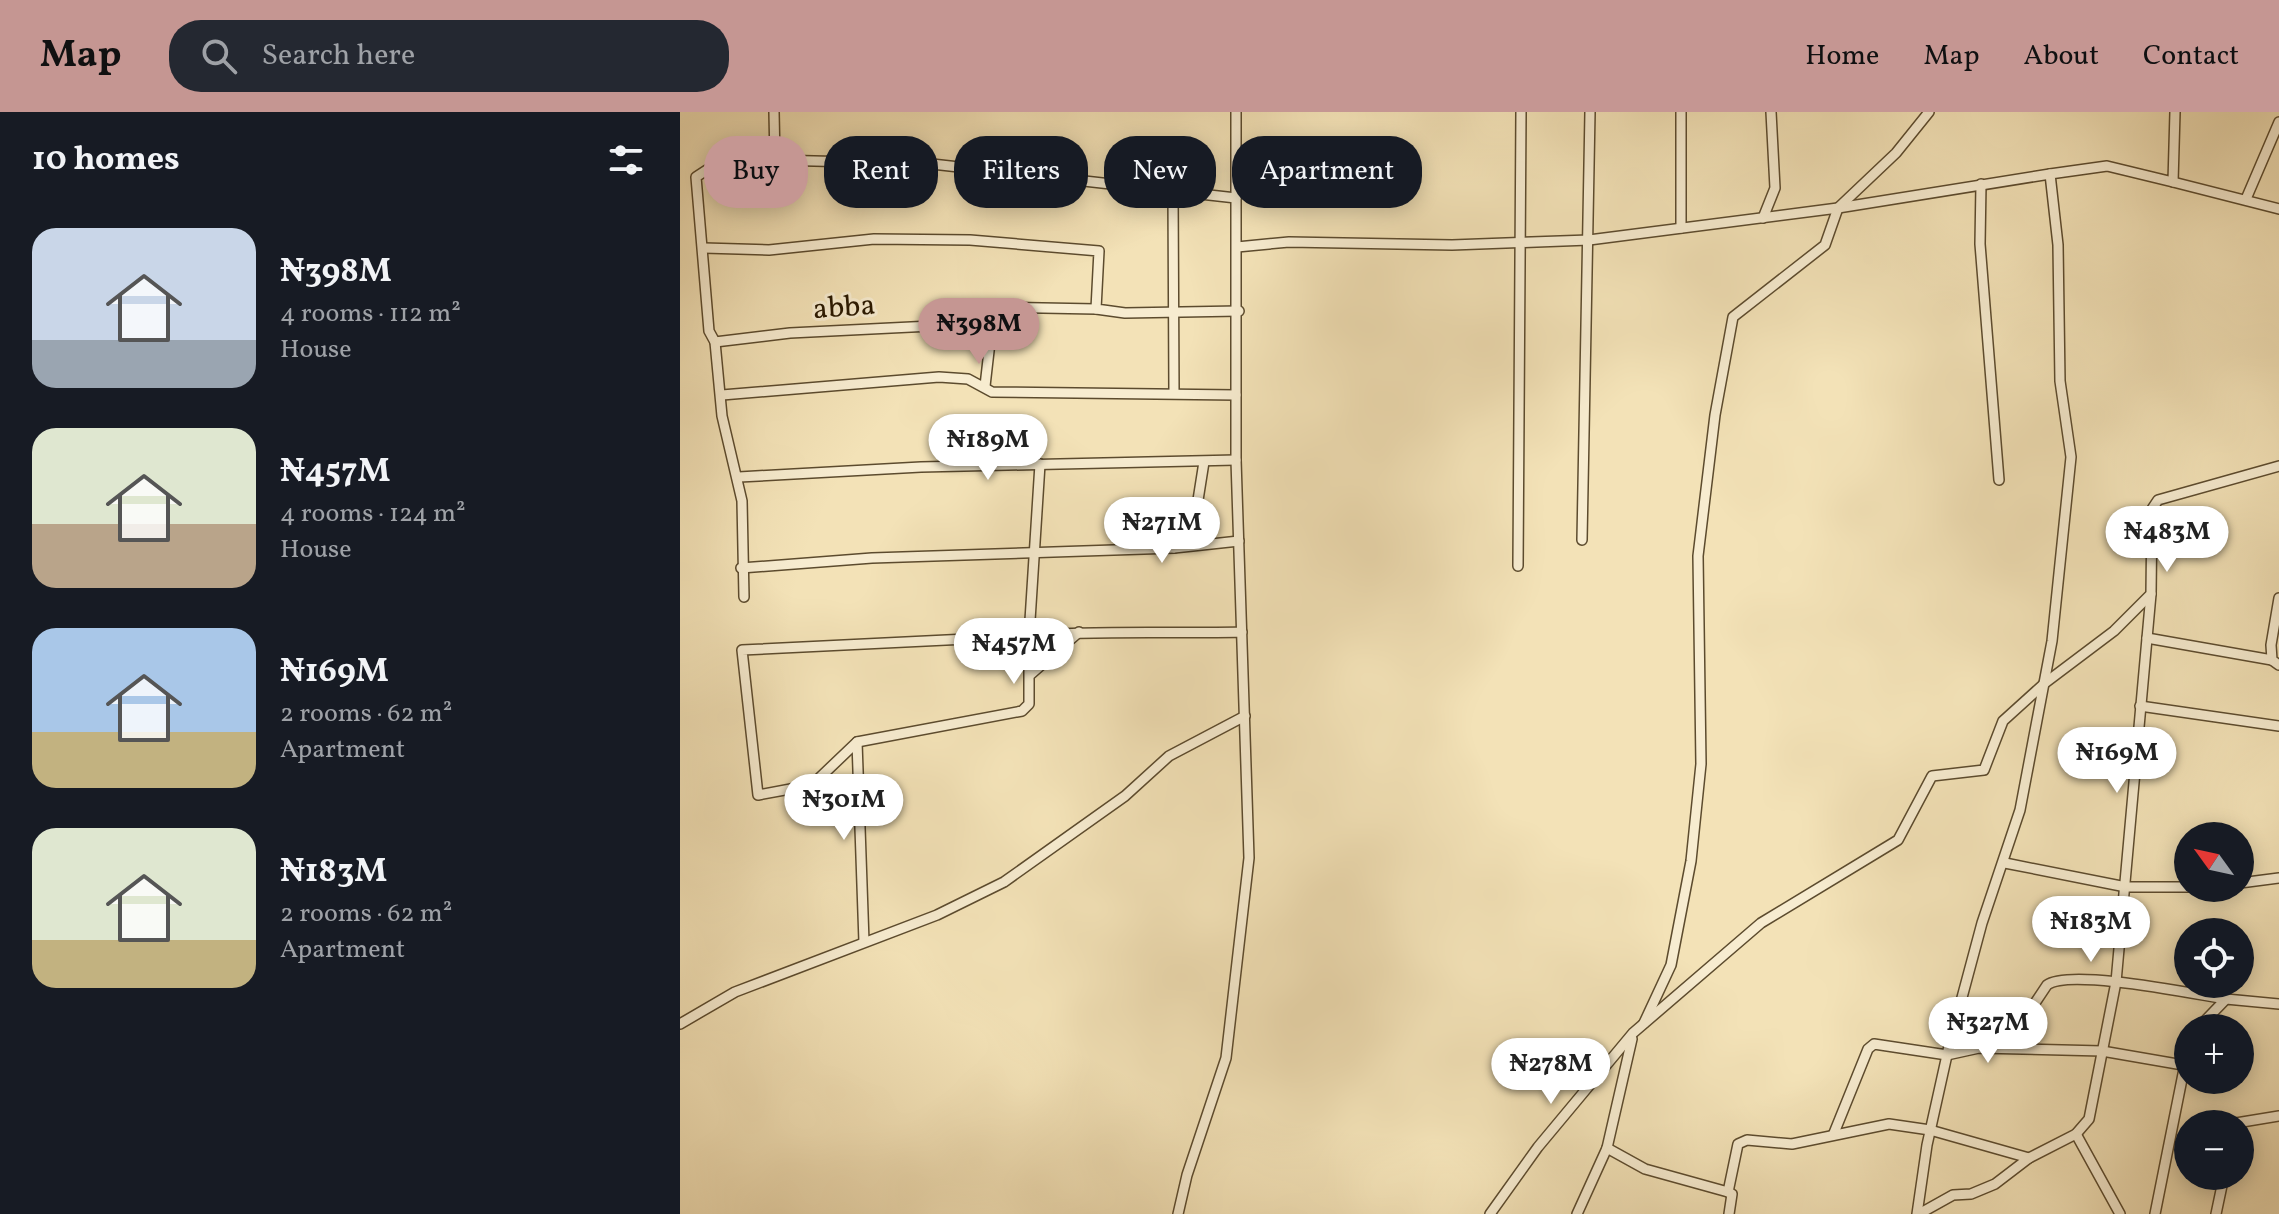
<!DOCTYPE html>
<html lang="en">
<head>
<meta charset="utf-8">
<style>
	:root { --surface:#171b24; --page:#242831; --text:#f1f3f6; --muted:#9ea1a6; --accent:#c59692 }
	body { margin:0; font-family:Vollkorn,serif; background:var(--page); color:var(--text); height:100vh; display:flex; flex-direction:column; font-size:30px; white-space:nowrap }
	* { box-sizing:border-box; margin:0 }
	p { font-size:26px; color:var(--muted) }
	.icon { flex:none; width:44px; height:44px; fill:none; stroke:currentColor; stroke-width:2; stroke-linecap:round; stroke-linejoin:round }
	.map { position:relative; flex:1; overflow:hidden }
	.details { display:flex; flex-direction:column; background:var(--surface); width:680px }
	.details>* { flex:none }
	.hud { position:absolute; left:24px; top:24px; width:760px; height:72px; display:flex; gap:16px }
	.needle { width:52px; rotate:303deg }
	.buttons { position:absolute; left:1494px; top:710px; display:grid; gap:16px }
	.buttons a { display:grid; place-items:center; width:80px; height:80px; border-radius:50%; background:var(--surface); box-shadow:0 4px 20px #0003; font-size:40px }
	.price { position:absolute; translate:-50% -68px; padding:0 18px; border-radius:28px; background:#fff; color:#222; font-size:26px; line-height:52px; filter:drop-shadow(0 2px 4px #0008) }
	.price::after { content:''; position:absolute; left:50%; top:48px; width:24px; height:18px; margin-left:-12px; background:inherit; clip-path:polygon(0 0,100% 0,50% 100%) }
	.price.current { background:var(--accent); color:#111 }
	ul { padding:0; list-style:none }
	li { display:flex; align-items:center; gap:24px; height:200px; padding:0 32px }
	li span { display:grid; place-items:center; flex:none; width:224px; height:160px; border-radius:24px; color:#555 }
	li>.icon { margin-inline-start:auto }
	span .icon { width:96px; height:96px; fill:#fffc; stroke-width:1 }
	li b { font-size:34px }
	h2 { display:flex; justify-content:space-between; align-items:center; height:96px; padding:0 32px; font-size:34px }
	.tag { padding:0 28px; border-radius:32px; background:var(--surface); box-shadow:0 4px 20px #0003; font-size:28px; line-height:72px }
	.tag.current { background:var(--accent); color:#111 }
	header { display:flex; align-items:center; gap:48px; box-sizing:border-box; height:112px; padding:0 40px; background:var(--accent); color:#111 }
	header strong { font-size:38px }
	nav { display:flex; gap:44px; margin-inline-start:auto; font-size:28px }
	.search { width:560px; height:72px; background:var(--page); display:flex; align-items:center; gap:20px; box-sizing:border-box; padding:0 28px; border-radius:32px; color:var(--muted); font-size:30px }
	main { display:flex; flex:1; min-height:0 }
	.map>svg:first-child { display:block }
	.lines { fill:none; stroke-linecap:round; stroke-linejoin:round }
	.street-casing { stroke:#5c4b2e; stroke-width:12 }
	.street { stroke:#f7ecd0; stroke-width:9 }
	.labels { text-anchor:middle; stroke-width:6; stroke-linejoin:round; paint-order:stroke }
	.street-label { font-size:30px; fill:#2a1901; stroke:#f7ecd0 }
</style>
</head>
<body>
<header>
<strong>Map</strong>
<div class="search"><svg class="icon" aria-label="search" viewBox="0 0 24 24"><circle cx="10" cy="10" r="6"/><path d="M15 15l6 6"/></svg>Search here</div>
<nav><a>Home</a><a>Map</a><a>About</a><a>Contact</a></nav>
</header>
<main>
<section class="details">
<h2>10 homes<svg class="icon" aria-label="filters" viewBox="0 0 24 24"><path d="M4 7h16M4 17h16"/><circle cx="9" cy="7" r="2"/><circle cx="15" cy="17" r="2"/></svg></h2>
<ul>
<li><span style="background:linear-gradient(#c9d6e8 70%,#9aa5b1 0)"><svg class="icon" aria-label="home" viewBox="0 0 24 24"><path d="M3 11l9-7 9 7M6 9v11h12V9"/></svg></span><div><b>₦398M</b><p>4 rooms · 112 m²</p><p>House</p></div></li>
<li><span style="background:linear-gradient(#dfe7d0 60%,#b9a48a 0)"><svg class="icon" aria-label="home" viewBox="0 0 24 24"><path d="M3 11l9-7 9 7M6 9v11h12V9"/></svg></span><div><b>₦457M</b><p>4 rooms · 124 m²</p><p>House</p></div></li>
<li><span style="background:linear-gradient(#a9c7e8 65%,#c2b280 0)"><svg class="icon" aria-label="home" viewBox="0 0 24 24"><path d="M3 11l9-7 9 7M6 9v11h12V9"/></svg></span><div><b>₦169M</b><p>2 rooms · 62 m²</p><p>Apartment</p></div></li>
<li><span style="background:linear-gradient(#dfe7d0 70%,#c2b280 0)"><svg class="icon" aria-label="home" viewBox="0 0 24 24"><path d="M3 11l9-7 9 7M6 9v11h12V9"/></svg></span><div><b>₦183M</b><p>2 rooms · 62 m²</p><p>Apartment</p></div></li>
</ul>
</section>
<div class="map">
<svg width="1599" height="1102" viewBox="0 0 1599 1102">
	<rect width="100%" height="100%" fill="#f3e2b7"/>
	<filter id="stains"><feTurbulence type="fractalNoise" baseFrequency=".0025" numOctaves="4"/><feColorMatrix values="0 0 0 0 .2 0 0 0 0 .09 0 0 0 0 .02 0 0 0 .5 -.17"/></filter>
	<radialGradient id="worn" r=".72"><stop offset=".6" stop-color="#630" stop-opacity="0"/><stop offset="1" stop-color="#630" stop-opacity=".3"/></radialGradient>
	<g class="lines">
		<g class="street-casing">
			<g id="street">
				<path d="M94 0 95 48 252 52 556 86"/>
				<path d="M1001 0V116"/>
				<path d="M1493 70 1599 97"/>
				<path d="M1301 72 1300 132 1319 368"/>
				<path d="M493 80 494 281"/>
				<path d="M1566 87 1599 10"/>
				<path d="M1083 106 1095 76 1091 0"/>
				<path d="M557 135 609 130 772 133 909 128 1158 96 1370 62"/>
				<path d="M24 136 89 138 194 127 290 128 419 139 416 197 445 201 559 199"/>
				<path d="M35 230 110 221 312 211"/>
				<path d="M305 274 314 195 416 197"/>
				<path d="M42 283 259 265 288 267 312 280 556 283"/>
				<path d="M360 352 349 524 62 538 78 683 132 673 177 630 342 599 349 592V524C420 518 491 522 562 520"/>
				<path d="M59 365 241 355 556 348"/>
				<path d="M902 428 910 0"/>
				<path d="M494 436 559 429"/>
				<path d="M838 454 841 0"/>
				<path d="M61 456 192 446 494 436 518 388 524 350"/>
				<path d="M64 485 62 389 42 304 35 230 29 219 16 65 39 50 95 48"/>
				<path d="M1599 486 1591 533 1592 548 1599 553"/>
				<path d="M1467 526 1592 548"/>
				<path d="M351 562 399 520"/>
				<path d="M1460 594 1599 614"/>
				<path d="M177 630 184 830"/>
				<path d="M1325 751 1446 775H1508"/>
				<path d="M1560 771 1599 766"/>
				<path d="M964 911 991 853 1011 749 1021 652 1018 444 1035 303 1053 205 1145 133 1158 96 1216 41 1249 0"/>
				<path d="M0 912 55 880 257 803 324 770 445 684 489 644 565 604"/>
				<path d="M1518 916 1546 887 1599 892"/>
				<path d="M1325 936 1367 873C1389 856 1514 882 1546 887"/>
				<path d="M1550 1012 1599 1004"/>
				<path d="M1154 1021 1188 937 1194 932 1267 943 1299 936 1422 939 1503 953"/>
				<path d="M1396 1022 1440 1102"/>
				<path d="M927 1036 965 1057 1048 1080 1052 1082 1049 1102"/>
				<path d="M1048 1080 1058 1032 1067 1028 1112 1032 1209 1012 1250 1018 1349 1046"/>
				<path d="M498 1102 507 1063 546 946 569 746 556 348V0"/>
				<path d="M810 1102 858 1035 953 921 1081 811 1218 728 1252 664 1304 658 1323 609 1365 571 1434 519 1471 482 1472 397 1478 388 1599 354"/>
				<path d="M897 1102 927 1036 952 927"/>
				<path d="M1237 1102 1247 1033 1269 934 1302 811 1340 698 1372 529 1391 345 1380 269 1378 133 1370 62 1427 54 1493 70 1495 0"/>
				<path d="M1239 1102 1273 1083 1291 1082 1315 1072 1349 1046 1396 1022 1409 1007 1436 870 1471 482"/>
				<path d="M1475 1102 1508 937"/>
				<path d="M1536 1102 1544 1064"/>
			</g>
		</g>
		<use href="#street" class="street"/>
	</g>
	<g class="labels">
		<g class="street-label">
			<text transform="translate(164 194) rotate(-4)" y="10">abba</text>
		</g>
	</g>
	<rect width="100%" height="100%" filter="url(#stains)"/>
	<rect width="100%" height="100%" fill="url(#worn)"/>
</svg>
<div class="buttons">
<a><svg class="needle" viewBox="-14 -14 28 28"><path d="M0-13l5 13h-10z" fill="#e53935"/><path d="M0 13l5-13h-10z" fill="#9ea1a6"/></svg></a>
<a><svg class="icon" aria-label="locate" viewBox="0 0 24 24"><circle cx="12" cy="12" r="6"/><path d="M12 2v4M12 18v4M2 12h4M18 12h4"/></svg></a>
<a>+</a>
<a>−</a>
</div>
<b class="price current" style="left:299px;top:254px">₦398M</b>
<b class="price" style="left:308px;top:370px">₦189M</b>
<b class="price" style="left:482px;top:453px">₦271M</b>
<b class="price" style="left:1487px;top:462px">₦483M</b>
<b class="price" style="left:334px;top:574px">₦457M</b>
<b class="price" style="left:1437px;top:683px">₦169M</b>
<b class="price" style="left:164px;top:730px">₦301M</b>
<b class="price" style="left:1411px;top:852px">₦183M</b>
<b class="price" style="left:1308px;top:953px">₦327M</b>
<b class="price" style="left:871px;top:994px">₦278M</b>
<div class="hud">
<a class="tag current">Buy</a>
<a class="tag">Rent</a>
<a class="tag">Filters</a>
<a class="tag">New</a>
<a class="tag">Apartment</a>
</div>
</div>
</main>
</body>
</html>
